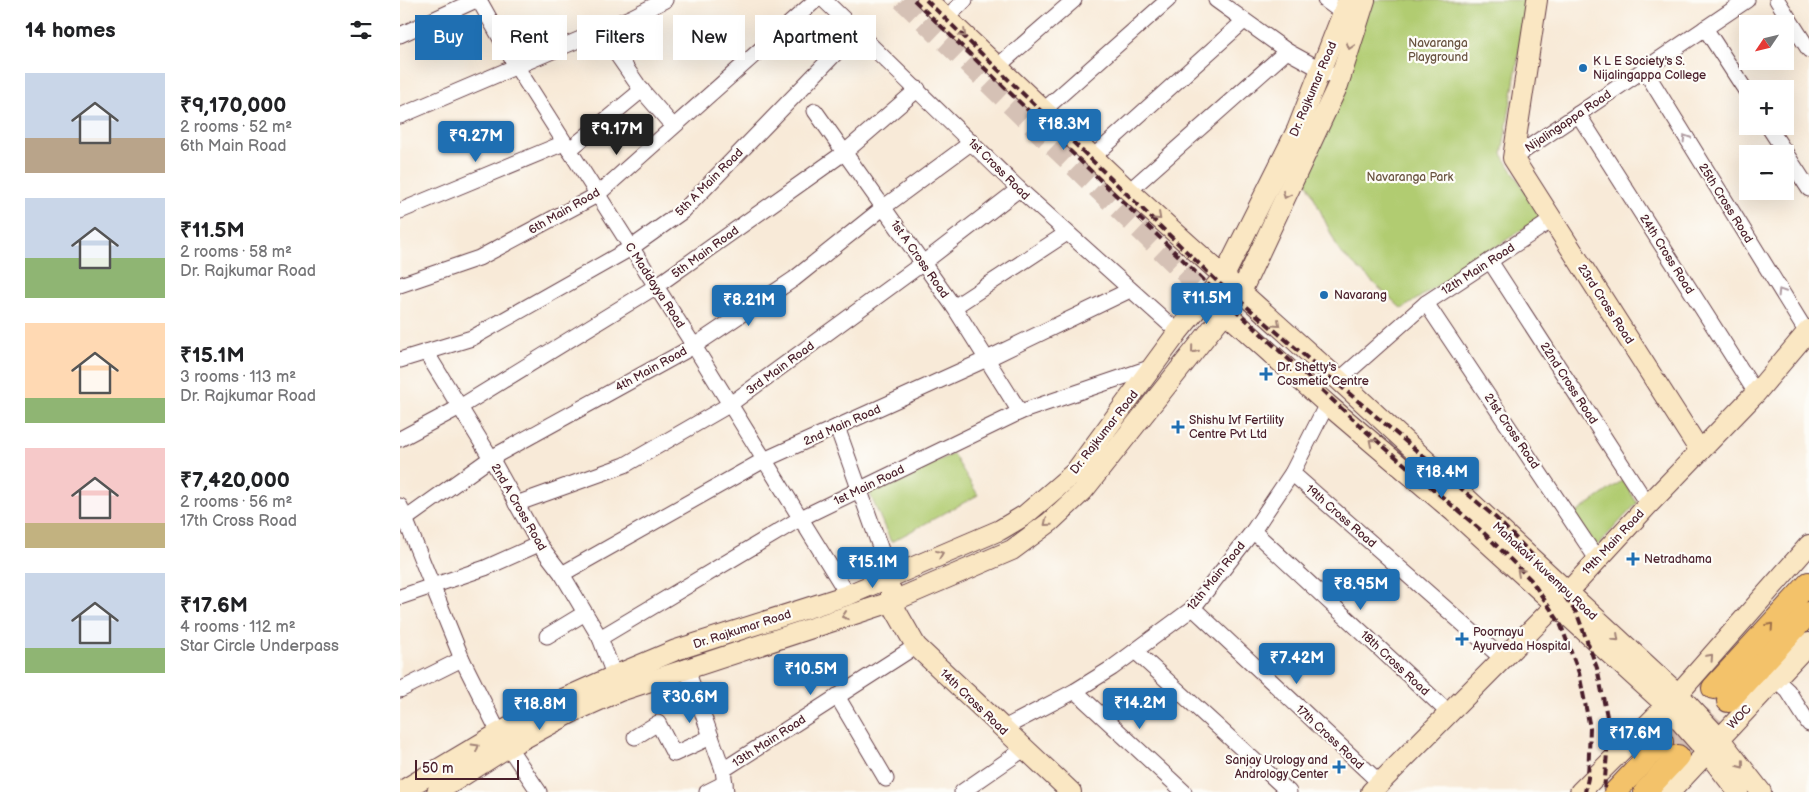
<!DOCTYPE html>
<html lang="en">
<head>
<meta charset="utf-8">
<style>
	:root { --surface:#fff; --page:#f2f2f2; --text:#202124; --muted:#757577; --accent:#1f6fb2 }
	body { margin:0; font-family:"Balsamiq Sans",sans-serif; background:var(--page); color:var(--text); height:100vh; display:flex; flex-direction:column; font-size:19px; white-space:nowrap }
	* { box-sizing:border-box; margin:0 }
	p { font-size:16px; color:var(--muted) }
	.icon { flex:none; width:28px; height:28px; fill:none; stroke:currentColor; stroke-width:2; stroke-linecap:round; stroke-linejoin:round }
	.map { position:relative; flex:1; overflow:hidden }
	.sheet { display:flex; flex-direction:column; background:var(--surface); width:400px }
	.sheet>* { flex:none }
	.banner { position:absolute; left:15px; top:15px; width:475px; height:45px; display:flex; gap:10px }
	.needle { width:32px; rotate:235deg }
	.tools { position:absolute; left:1339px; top:15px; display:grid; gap:10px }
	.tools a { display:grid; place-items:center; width:55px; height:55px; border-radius:0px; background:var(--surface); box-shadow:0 5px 20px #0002; font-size:25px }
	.scale { position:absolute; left:15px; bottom:12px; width:104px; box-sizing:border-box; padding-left:5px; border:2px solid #4a1f2b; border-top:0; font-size:14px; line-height:18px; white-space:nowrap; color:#4a1f2b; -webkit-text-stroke:4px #fdfcf7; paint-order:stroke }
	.price { position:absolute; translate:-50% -42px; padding:0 11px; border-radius:5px; background:var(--accent); color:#fff; font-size:16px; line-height:32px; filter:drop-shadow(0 1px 2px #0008) }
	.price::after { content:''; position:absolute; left:50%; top:30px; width:15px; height:11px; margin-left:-8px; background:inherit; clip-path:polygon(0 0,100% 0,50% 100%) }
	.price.active { background:#222; color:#fff }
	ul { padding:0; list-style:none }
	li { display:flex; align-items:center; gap:15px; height:125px; padding:0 25px }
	li span { display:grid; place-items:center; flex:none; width:140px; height:100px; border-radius:0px; color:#555 }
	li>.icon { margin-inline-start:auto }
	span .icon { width:60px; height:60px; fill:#fffc; stroke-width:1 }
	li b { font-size:21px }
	h2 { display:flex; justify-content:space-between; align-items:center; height:60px; padding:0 25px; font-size:21px }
	.tag { padding:0 18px; border-radius:0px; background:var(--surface); box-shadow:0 5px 20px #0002; font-size:18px; line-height:45px }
	.tag.active { background:var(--accent); color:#fff }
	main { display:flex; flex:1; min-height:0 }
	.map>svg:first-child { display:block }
	.green { fill:#b1cc71; stroke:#7e764e }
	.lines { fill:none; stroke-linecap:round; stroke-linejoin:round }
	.secondary-tunnel { stroke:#d5c1b5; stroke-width:20; stroke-dasharray:20 10; stroke-linecap:butt }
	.primary-tunnel { stroke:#d5c1b5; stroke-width:22; stroke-dasharray:22 11; stroke-linecap:butt }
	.street-casing { stroke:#643d45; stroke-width:17 }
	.secondary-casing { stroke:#643d45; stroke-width:22 }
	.primary-casing { stroke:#643d45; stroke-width:24 }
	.street { stroke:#fff; stroke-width:15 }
	.secondary { stroke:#fae7c3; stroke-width:20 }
	.primary { stroke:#f3c26a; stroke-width:22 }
	.rail { stroke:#4a1f2b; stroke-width:4; stroke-dasharray:8 4; stroke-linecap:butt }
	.oneway { stroke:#a28377 }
	.oneway2 { stroke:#ae9aa0 }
	.oneway3 { stroke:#9e704a }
	.poi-dot { fill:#1f6fb2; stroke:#fdfcf7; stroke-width:2 }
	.labels { text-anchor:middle; stroke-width:4.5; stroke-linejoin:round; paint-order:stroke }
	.park-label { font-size:12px; fill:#695340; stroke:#fdfcf7 }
	.poi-label { font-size:12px; fill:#4a1f2b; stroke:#fdfcf7; text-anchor:start }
	.street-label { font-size:12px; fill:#4a1f2b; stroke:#fdfcf7 }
</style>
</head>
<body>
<main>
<section class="sheet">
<h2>14 homes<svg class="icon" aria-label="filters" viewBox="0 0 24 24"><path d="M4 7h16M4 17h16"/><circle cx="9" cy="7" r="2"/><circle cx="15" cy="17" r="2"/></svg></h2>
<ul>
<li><span style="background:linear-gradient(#c9d6e8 65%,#b9a48a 0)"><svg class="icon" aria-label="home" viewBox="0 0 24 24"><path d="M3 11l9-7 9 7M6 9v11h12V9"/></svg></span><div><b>₹9,170,000</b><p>2 rooms · 52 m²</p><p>6th Main Road</p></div></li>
<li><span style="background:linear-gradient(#c9d6e8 60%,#8fb573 0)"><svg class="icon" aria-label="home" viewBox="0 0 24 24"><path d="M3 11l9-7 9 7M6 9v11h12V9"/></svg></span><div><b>₹11.5M</b><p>2 rooms · 58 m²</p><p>Dr. Rajkumar Road</p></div></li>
<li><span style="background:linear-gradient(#ffd9b3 75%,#8fb573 0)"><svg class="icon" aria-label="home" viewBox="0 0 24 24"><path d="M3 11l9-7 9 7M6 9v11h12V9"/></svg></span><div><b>₹15.1M</b><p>3 rooms · 113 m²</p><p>Dr. Rajkumar Road</p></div></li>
<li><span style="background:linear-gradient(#f6c9c9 75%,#c2b280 0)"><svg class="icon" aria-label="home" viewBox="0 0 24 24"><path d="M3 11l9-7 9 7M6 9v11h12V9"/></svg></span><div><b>₹7,420,000</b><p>2 rooms · 56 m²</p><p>17th Cross Road</p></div></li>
<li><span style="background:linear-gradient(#c9d6e8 75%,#8fb573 0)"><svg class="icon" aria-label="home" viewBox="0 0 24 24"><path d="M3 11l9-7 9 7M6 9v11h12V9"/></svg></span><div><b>₹17.6M</b><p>4 rooms · 112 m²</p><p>Star Circle Underpass</p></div></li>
</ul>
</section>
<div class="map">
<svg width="1409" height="792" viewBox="0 0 1409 792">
	<rect width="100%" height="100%" fill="#fdfcf7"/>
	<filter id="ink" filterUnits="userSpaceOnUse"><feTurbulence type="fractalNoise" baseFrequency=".02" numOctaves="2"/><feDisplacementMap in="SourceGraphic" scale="10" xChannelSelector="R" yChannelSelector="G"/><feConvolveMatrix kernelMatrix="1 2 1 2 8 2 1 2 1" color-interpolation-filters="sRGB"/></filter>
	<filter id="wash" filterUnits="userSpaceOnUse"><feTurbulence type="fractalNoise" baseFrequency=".0096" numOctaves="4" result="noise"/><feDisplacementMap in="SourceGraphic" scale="20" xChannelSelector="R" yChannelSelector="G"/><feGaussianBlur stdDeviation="1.12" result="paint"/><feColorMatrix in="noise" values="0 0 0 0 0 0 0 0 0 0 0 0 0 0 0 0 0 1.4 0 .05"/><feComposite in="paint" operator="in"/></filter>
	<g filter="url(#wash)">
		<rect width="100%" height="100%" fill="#f8ead8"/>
		<g class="green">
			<path d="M970 0H1128L1102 154 1141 217 1002 309 939 251 905 178Z"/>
			<path d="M553 454 578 495 491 542 469 492Z"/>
			<path d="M1223 480 1237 503 1196 547 1173 515Z"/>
		</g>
	</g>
	<g filter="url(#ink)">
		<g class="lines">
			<path class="secondary-tunnel" d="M502 0 808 296"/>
			<g class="primary-tunnel">
				<path d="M1262 742 1313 688"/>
				<path d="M1278 756 1328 701"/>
			</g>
			<g class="street-casing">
				<g id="street">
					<path d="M79 0 116 66 294 346 448 595"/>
					<path d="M424 0 619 189 778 332"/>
					<path d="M816 0 887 51 929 74"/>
					<path d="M925 0 944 14"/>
					<path d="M1377 0 1409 50"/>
					<path d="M546 18 565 0"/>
					<path d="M1305 28 1348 94"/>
					<path d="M200 30 240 88 272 125"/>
					<path d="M0 35 76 0"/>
					<path d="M598 66 674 0"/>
					<path d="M1244 69 1409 336"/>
					<path d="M645 109 768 0"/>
					<path d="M415 111 554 307 620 412"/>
					<path d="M1178 114 1356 393"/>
					<path d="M0 116 232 17 265 0"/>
					<path d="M1368 126 1409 189"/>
					<path d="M169 150 242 90"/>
					<path d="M694 156 844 21"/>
					<path d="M1113 158 1347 0"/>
					<path d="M729 191 887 51"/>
					<path d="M0 211 164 143"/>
					<path d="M1090 261 1248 505"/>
					<path d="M0 285 79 258 197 195 416 0"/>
					<path d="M1026 303 1197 559"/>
					<path d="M554 307 667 233"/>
					<path d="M26 352 91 458 139 544 162 574 200 638 218 685"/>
					<path d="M0 360 72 338 231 248 283 211 456 32"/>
					<path d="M939 380 1026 303 1152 220"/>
					<path d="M437 427 490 575"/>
					<path d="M0 439 60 407 255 287 445 152 518 89"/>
					<path d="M892 473 1103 659"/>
					<path d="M116 504 225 465 329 405 523 263 619 189"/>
					<path d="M0 506 62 659 99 733 139 792"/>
					<path d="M0 523 91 458 294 346 394 279 484 207 572 142"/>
					<path d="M853 531 1049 713"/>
					<path d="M162 574 364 460 587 359 730 290"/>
					<path d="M0 597 85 568 139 544"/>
					<path d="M793 608 980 783"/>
					<path d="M147 636 185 613"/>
					<path d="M200 638 401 518 620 412 755 366"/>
					<path d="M735 651 889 792"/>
					<path d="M286 667 323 770 326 792"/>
					<path d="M1375 679 1388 691 1409 724"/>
					<path d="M0 690 62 659"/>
					<path d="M675 691 784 792"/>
					<path d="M437 696 486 779"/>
					<path d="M602 729 675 691 712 668 793 608 853 531 892 473 927 404"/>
					<path d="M235 737 258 723 274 754 311 737"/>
					<path d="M323 770 516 646"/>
					<path d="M307 792 325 783"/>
					<path d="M562 792 624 749"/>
				</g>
			</g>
			<g class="secondary-casing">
				<g id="secondary">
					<path d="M527 0 729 191 939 380 1278 694 1319 738 1361 792"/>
					<path d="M1137 0 1113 158 1300 451"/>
					<path d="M816 304 927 404 1054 512 1266 705 1307 752 1338 792"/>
					<path d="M491 590V602L516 646 671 792"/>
					<path d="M0 792 99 733 165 698 214 676 276 650 448 595 600 530 625 515 675 472 778 332 824 276 897 130 948 0"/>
					<path d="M37 792 108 747 171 713 220 691 491 602 612 550 650 522 683 491 841 292 938 85 965 0"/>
					<path d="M971 792 1156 605 1248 505 1356 393 1409 330"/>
					<path d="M1180 792 1278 694 1409 545"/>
					<path d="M1270 792 1409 643"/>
				</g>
			</g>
			<g class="primary-casing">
				<g id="primary">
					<path d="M1313 688 1409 583"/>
					<path d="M1328 701 1409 613"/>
					<path d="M1215 792 1262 742"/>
					<path d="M1245 792 1278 756"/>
				</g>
			</g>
			<use href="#street" class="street"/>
			<use href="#secondary" class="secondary"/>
			<use href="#primary" class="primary"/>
			<g class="rail">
				<path d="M514 0 814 290 968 433 1083 532 1131 580 1160 623 1179 673 1190 728 1188 778 1185 792"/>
				<path d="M526 0 820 284 1096 518 1145 568 1177 614 1197 668 1209 726 1204 792"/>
			</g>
		</g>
		<defs><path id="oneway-chevron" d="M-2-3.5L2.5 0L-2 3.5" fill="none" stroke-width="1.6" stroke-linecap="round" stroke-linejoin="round" transform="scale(1.25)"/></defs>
		<g class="oneway">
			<use href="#oneway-chevron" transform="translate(563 34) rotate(43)"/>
			<use href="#oneway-chevron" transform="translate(950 46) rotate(108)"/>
			<use href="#oneway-chevron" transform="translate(886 195) rotate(115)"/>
			<use href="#oneway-chevron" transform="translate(758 217) rotate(42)"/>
			<use href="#oneway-chevron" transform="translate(877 324) rotate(42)"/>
			<use href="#oneway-chevron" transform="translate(794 350) rotate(129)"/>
			<use href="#oneway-chevron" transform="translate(972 442) rotate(-140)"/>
			<use href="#oneway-chevron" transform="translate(647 523) rotate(141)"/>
			<use href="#oneway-chevron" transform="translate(540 554) rotate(-22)"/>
			<use href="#oneway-chevron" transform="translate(1120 572) rotate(-138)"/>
			<use href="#oneway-chevron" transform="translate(445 616) rotate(162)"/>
			<use href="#oneway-chevron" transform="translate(1216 638) rotate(43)"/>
			<use href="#oneway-chevron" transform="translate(1310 657) rotate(-48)"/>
			<use href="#oneway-chevron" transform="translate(76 747) rotate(-31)"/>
			<use href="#oneway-chevron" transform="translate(1341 765) rotate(52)"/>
		</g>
		<g class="oneway2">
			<use href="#oneway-chevron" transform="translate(1286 138) rotate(-122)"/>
			<use href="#oneway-chevron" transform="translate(1381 292) rotate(-122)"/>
		</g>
		<use class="oneway3" href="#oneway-chevron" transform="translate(1370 626) rotate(-48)"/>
	</g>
	<g class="poi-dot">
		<circle cx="1183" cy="68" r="5"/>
		<circle cx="924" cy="295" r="5"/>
		<path d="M863.5 366.5h5v5h5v5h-5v5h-5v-5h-5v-5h5z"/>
		<path d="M775.5 419.5h5v5h5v5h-5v5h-5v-5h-5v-5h5z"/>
		<path d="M1230.5 551.5h5v5h5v5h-5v5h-5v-5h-5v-5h5z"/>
		<path d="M1059.5 631.5h5v5h5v5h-5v5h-5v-5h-5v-5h5z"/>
		<path d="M936.5 759.5h5v5h5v5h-5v5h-5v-5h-5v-5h5z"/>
	</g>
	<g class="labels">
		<g class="park-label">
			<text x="1038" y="47">Navaranga<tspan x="1038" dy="14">Playground</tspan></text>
			<text x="1010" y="181">Navaranga Park</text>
		</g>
		<g class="poi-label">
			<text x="1193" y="65">K L E Society's S.<tspan x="1193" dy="14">Nijalingappa College</tspan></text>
			<text x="934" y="299">Navarang</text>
			<text x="877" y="371">Dr. Shetty's<tspan x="877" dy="14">Cosmetic Centre</tspan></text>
			<text x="789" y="424">Shishu Ivf Fertility<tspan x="789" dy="14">Centre Pvt Ltd</tspan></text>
			<text x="1244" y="563">Netradhama</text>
			<text x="1073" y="636">Poornayu<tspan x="1073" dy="14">Ayurveda Hospital</tspan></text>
			<text x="928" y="764" text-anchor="end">Sanjay Urology and<tspan x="928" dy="14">Andrology Center</tspan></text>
		</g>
		<g class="street-label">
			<text transform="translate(913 89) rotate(-67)" y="4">Dr. Rajkumar Road</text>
			<text transform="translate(1168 121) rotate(-34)" y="4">Nijalingappa Road</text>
			<text transform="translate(599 169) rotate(45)" y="4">1st Cross Road</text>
			<text transform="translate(309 182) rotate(-45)" y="4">5th A Main Road</text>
			<text transform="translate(1326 203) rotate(58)" y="4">25th Cross Road</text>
			<text transform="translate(164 211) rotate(-30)" y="4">6th Main Road</text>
			<text transform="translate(305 252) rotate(-36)" y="4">5th Main Road</text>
			<text transform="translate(1267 254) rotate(58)" y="4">24th Cross Road</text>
			<text transform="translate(520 259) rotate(55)" y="4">1st A Cross Road</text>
			<text transform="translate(1078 269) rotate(-33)" y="4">12th Main Road</text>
			<text transform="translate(255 285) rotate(57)" y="4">C Maddayya Road</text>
			<text transform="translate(1206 304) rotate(57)" y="4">23rd Cross Road</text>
			<text transform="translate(380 368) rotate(-36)" y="4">3rd Main Road</text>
			<text transform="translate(251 369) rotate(-29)" y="4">4th Main Road</text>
			<text transform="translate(1169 383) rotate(57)" y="4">22nd Cross Road</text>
			<text transform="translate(442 425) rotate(-24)" y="4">2nd Main Road</text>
			<text transform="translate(1112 431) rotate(56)" y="4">21st Cross Road</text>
			<text transform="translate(704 432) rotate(-52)" y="4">Dr. Rajkumar Road</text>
			<text transform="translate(469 485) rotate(-26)" y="4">1st Main Road</text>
			<text transform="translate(119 507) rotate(60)" y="4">2nd A Cross Road</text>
			<text transform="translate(941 516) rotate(41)" y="4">19th Cross Road</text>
			<text transform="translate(1213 542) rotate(-47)" y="4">19th Main Road</text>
			<text transform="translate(1145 571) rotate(43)" y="4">Mahakavi Kuvempu Road</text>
			<text transform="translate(816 576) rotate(-51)" y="4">12th Main Road</text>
			<text transform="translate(342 629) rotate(-18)" y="4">Dr. Rajkumar Road</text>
			<text transform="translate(995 663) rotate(43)" y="4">18th Cross Road</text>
			<text transform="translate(574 702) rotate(44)" y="4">14th Cross Road</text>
			<text transform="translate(1339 717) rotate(-46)" y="4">WOC</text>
			<text transform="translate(930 737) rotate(43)" y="4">17th Cross Road</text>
			<text transform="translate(369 741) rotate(-33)" y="4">13th Main Road</text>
		</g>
	</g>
</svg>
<div class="tools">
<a><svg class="needle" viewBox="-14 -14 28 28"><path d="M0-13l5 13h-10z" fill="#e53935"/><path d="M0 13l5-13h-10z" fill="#757577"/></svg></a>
<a>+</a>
<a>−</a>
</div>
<div class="scale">50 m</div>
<b class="price" style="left:664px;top:151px">₹18.3M</b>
<b class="price active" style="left:217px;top:156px">₹9.17M</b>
<b class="price" style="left:76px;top:163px">₹9.27M</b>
<b class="price" style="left:807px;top:325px">₹11.5M</b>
<b class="price" style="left:349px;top:327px">₹8.21M</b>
<b class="price" style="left:1042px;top:499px">₹18.4M</b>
<b class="price" style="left:473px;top:589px">₹15.1M</b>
<b class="price" style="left:961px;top:611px">₹8.95M</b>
<b class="price" style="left:897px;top:685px">₹7.42M</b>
<b class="price" style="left:411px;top:696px">₹10.5M</b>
<b class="price" style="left:290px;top:724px">₹30.6M</b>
<b class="price" style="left:740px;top:730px">₹14.2M</b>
<b class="price" style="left:140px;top:731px">₹18.8M</b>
<b class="price" style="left:1235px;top:760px">₹17.6M</b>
<div class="banner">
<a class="tag active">Buy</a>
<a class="tag">Rent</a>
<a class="tag">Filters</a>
<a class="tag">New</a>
<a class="tag">Apartment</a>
</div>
</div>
</main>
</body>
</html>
